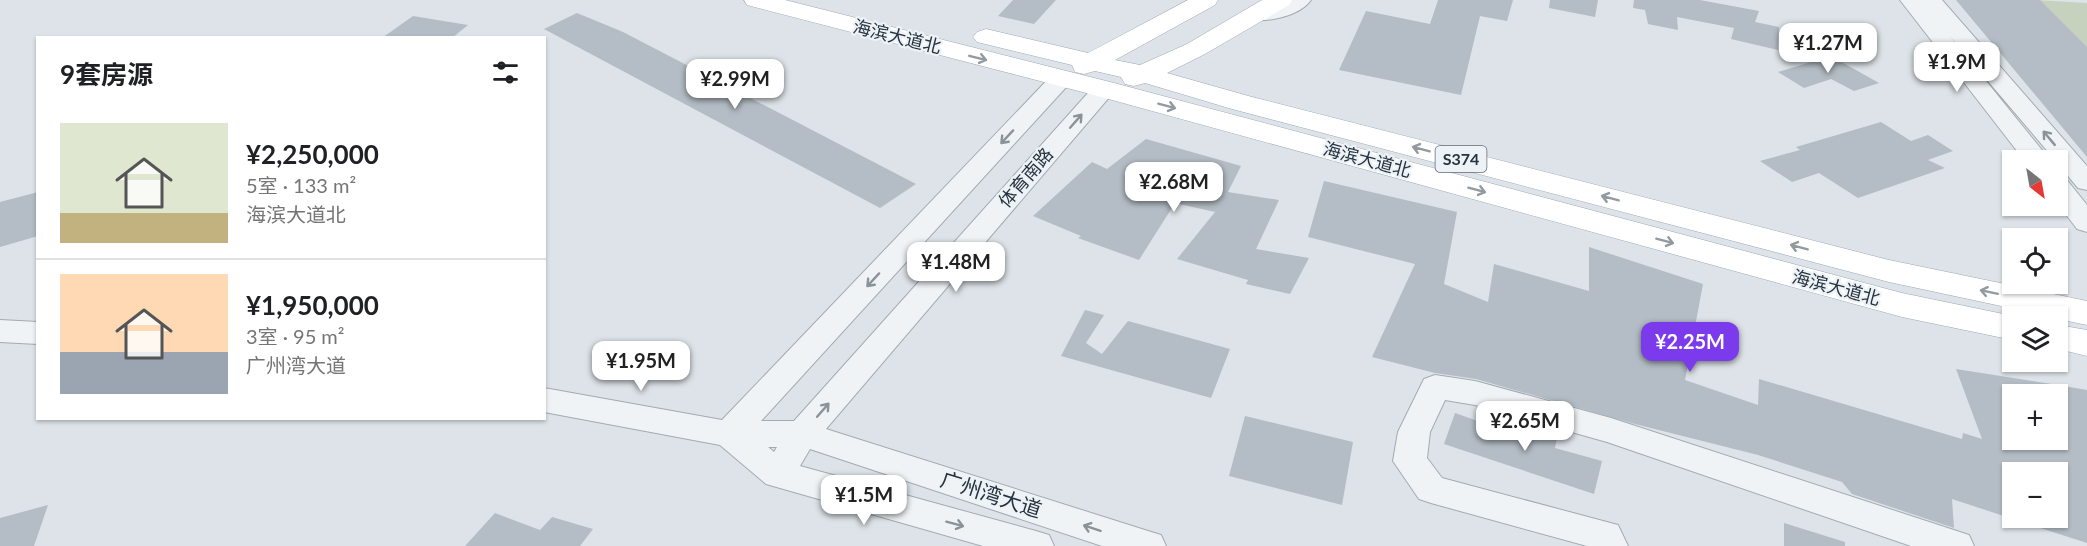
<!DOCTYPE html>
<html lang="zh">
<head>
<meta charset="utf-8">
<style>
	:root { --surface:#fff; --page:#f6f6f6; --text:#202124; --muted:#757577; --line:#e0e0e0; --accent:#7c3aed }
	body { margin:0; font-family:Lato,"Noto Sans SC",sans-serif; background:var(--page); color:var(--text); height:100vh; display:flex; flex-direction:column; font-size:22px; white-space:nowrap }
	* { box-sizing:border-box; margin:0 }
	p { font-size:20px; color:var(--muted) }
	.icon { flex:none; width:33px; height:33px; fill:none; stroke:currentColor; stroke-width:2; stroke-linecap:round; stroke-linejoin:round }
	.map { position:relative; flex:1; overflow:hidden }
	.details { position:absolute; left:36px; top:36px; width:510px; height:384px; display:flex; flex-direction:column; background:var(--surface); border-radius:0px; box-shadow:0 2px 4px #0004 }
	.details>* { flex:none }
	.needle { width:39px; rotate:149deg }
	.fabs { position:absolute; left:2002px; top:150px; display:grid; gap:12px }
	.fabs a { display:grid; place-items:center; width:66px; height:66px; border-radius:0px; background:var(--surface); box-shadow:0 2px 4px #0004; font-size:30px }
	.price { position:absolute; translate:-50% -51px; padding:0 14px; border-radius:12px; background:#fff; color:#222; font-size:20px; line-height:39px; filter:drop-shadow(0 2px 3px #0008) }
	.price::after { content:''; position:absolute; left:50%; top:36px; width:18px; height:14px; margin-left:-9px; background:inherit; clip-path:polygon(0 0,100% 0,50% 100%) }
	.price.selected { background:var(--accent); color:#fff }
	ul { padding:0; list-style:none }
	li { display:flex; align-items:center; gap:18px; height:150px; padding:0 24px }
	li+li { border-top:2px solid var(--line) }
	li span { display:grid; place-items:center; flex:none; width:168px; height:120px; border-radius:0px; color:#555 }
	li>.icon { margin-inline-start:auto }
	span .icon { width:72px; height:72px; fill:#fffc; stroke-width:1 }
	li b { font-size:26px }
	h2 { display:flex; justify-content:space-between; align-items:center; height:72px; padding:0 24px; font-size:26px }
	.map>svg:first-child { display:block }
	.green { fill:#c6d2be }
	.building { fill:#b4bdc5 }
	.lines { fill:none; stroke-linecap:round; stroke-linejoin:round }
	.minor-casing { stroke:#a2abb2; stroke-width:2 }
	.major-casing { stroke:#9ca9b4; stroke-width:1 }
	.minor { fill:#f0f3f6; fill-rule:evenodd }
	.major { fill:#fff; fill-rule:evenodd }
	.oneway { stroke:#92999f }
	.oneway2 { stroke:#8b939a }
	.labels { text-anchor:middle; stroke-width:4.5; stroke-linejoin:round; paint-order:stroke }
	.shield { fill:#edf2f6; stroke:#626c76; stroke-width:1.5 }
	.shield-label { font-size:16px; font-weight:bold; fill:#26333f }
	.street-label { font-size:18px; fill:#26333f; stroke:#edf2f6 }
	.near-street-label { font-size:21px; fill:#26333f; stroke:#edf2f6 }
</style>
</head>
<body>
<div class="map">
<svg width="2087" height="546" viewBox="0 0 2087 546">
	<rect width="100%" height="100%" fill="#dde3e8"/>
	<path class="green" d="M2036 0 2087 3V50Z"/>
	<g class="building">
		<path d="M1013 0H1056L1034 24 998 16Z"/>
		<path d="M1438 0H1513L1507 21 1480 16 1461 95 1339 70 1366 11 1430 24Z"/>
		<path d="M1550 0H1598L1595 17 1549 8Z"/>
		<path d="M1634 0H1700L1759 11 1755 22 1779 27 1778 50 1731 39 1734 28 1677 17 1678 30 1648 24 1645 10 1633 8Z"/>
		<path d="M1956 0H2040L2087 47V157Z"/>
		<path d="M577 13 623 32 916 184 880 208 544 29Z"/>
		<path d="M413 16 468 25 452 38H382Z"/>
		<path d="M1831 56 1879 83 1854 91 1831 79 1804 88 1778 72Z"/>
		<path d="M1881 122 1911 141 1928 135 1953 151 1928 160 1945 168 1858 198 1819 173 1792 182 1760 161 1800 150 1796 147Z"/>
		<path d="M1146 139 1241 166 1228 192 1279 200 1256 249 1309 258 1290 294 1246 284 1248 280 1177 259 1215 212 1175 203 1139 260 1078 238 1081 236 1033 216 1092 162 1107 169Z"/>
		<path d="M1324 181 1457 212 1444 284 1488 302 1494 264 1589 291V247L1703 284 1685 380 1758 405 1759 379 1962 439 1963 433 1982 439 1956 369 2058 385 2057 394H2013V440H2058V385L2087 390V543L2019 521 2020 518H2058V472H2013V519L1952 499 1954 528 1852 494 1842 482 1758 455 1635 424 1476 379 1435 373 1372 357 1415 264 1308 237Z"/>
		<path d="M38 192V236L0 247V202Z"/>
		<path d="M1085 310 1104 315 1086 343 1102 354 1128 321 1230 349 1211 398 1061 356Z"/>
		<path d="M1455 413 1515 434 1517 426 1557 437 1555 448 1602 461 1594 494 1444 444Z"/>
		<path d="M1245 416 1353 442 1342 505 1229 476Z"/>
		<path d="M48 505 34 546H0V518Z"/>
		<path d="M495 513 540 530 552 517 593 529 580 546H465Z"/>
		<path d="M1784 523 1845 542V546H1784Z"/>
	</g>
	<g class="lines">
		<g class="minor-casing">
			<g id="minor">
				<path d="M1286 0H1311C1300 16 1267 23 1248 19L1245 14 1248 9 1277 4Z"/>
				<path d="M1900 0H1942L2087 166V190L2078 188 2058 164V160H2055L1948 34 2050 160H2024Z"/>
				<path d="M1061 72 1069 74 1073 79 1069 84 761 421H794L1096 84 1104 82 1112 84 1116 89 1112 94 826 429 1148 531 1161 535 1166 546H1102L810 449 800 466 1036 531 1049 535 1054 546H983L766 484 720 445 544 412V388L722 420 1053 74ZM768 447H777L774 452Z"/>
				<path d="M2058 178 2067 180 2087 205V232L2077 229 2058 204Z"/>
				<path d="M0 320 38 322V344L0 342Z"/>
				<path d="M1435 375 1475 381 1611 418 1969 535 1974 546H1911L1607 442 1475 405 1445 400 1430 432 1427 458 1442 478 1618 525 1628 546H1587L1431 503 1419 499 1393 461 1398 432 1424 379Z"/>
			</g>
		</g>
		<g class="major-casing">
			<g id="major">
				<path d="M744 0H785L1114 83 1902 293 2013 316H2016H2013V340L1902 317 1094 95 747 5Z"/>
				<path d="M1188 0H1218L1215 5 1115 60 1140 65 1187 44 1262 0H1292L1289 5 1205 54 1167 73 1252 97 1889 260 2087 301V325L2058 319V316H2048L1889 282 1232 109 1145 83 1134 86 1125 84 1121 77 1095 71 1084 74 1075 72 1072 65 977 42 973 37 977 32 986 29 1088 53Z"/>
				<path d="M2058 325 2087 330V356L2058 349Z"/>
			</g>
		</g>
		<use href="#minor" class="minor"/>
		<use href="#major" class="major"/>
	</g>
	<defs><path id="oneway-shaft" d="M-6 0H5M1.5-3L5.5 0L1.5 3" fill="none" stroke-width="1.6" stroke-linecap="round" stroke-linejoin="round" transform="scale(1.5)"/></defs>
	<g class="oneway">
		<use href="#oneway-shaft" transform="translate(978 58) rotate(14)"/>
		<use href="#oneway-shaft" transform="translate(1167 106) rotate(15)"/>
		<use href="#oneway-shaft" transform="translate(1421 149) rotate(-165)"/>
		<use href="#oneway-shaft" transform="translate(1477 190) rotate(15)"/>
		<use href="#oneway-shaft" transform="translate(1610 198) rotate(-165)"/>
		<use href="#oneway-shaft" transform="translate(1665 241) rotate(15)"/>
		<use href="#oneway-shaft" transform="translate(1799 247) rotate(-165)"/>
		<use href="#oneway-shaft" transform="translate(1989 292) rotate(-168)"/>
	</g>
	<g class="oneway2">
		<use href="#oneway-shaft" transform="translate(1076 121) rotate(-49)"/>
		<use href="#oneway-shaft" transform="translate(1007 137) rotate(133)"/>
		<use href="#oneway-shaft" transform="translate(2049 138) rotate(-130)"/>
		<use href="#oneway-shaft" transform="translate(873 280) rotate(133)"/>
		<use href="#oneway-shaft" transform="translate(823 410) rotate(-49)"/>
		<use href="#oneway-shaft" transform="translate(955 524) rotate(15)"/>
		<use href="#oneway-shaft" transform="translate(1092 528) rotate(-162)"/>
	</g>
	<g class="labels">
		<rect class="shield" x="1435.5" y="146" width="51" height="26" rx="4.5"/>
		<g class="shield-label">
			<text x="1461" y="165">S374</text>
		</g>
		<g class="street-label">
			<text transform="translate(897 37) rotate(14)" y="6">海滨大道北</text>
			<text transform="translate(1367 160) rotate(15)" y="6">海滨大道北</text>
			<text transform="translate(1026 178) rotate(-49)" y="6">体育南路</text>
			<text transform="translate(1836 288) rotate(15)" y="6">海滨大道北</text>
		</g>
		<g class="near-street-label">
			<text transform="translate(991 495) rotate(18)" y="7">广州湾大道</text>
		</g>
	</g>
</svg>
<div class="fabs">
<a><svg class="needle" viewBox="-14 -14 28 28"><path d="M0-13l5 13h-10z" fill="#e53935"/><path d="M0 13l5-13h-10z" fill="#757577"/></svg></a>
<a><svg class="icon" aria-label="locate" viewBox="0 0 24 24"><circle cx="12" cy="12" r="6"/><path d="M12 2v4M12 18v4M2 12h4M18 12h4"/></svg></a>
<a><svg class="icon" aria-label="layers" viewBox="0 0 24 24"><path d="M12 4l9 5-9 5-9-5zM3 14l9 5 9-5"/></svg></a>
<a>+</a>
<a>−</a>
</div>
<b class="price" style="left:1828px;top:74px">¥1.27M</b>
<b class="price" style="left:1957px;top:93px">¥1.9M</b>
<b class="price" style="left:735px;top:110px">¥2.99M</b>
<b class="price" style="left:1174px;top:213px">¥2.68M</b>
<b class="price" style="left:956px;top:293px">¥1.48M</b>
<b class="price selected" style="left:1690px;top:373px">¥2.25M</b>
<b class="price" style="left:641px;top:392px">¥1.95M</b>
<b class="price" style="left:1525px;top:452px">¥2.65M</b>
<b class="price" style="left:864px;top:526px">¥1.5M</b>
<section class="details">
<h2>9套房源<svg class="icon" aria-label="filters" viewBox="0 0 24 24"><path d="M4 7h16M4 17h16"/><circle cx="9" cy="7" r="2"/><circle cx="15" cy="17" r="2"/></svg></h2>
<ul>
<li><span style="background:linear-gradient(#dfe7d0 75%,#c2b280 0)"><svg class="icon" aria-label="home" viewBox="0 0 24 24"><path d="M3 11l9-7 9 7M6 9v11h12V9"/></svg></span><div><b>¥2,250,000</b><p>5室 · 133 m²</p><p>海滨大道北</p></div></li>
<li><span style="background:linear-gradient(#ffd9b3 65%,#9aa5b1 0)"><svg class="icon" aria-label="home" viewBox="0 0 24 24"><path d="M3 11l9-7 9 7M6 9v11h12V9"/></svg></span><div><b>¥1,950,000</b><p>3室 · 95 m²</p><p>广州湾大道</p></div></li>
</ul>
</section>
</div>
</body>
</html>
